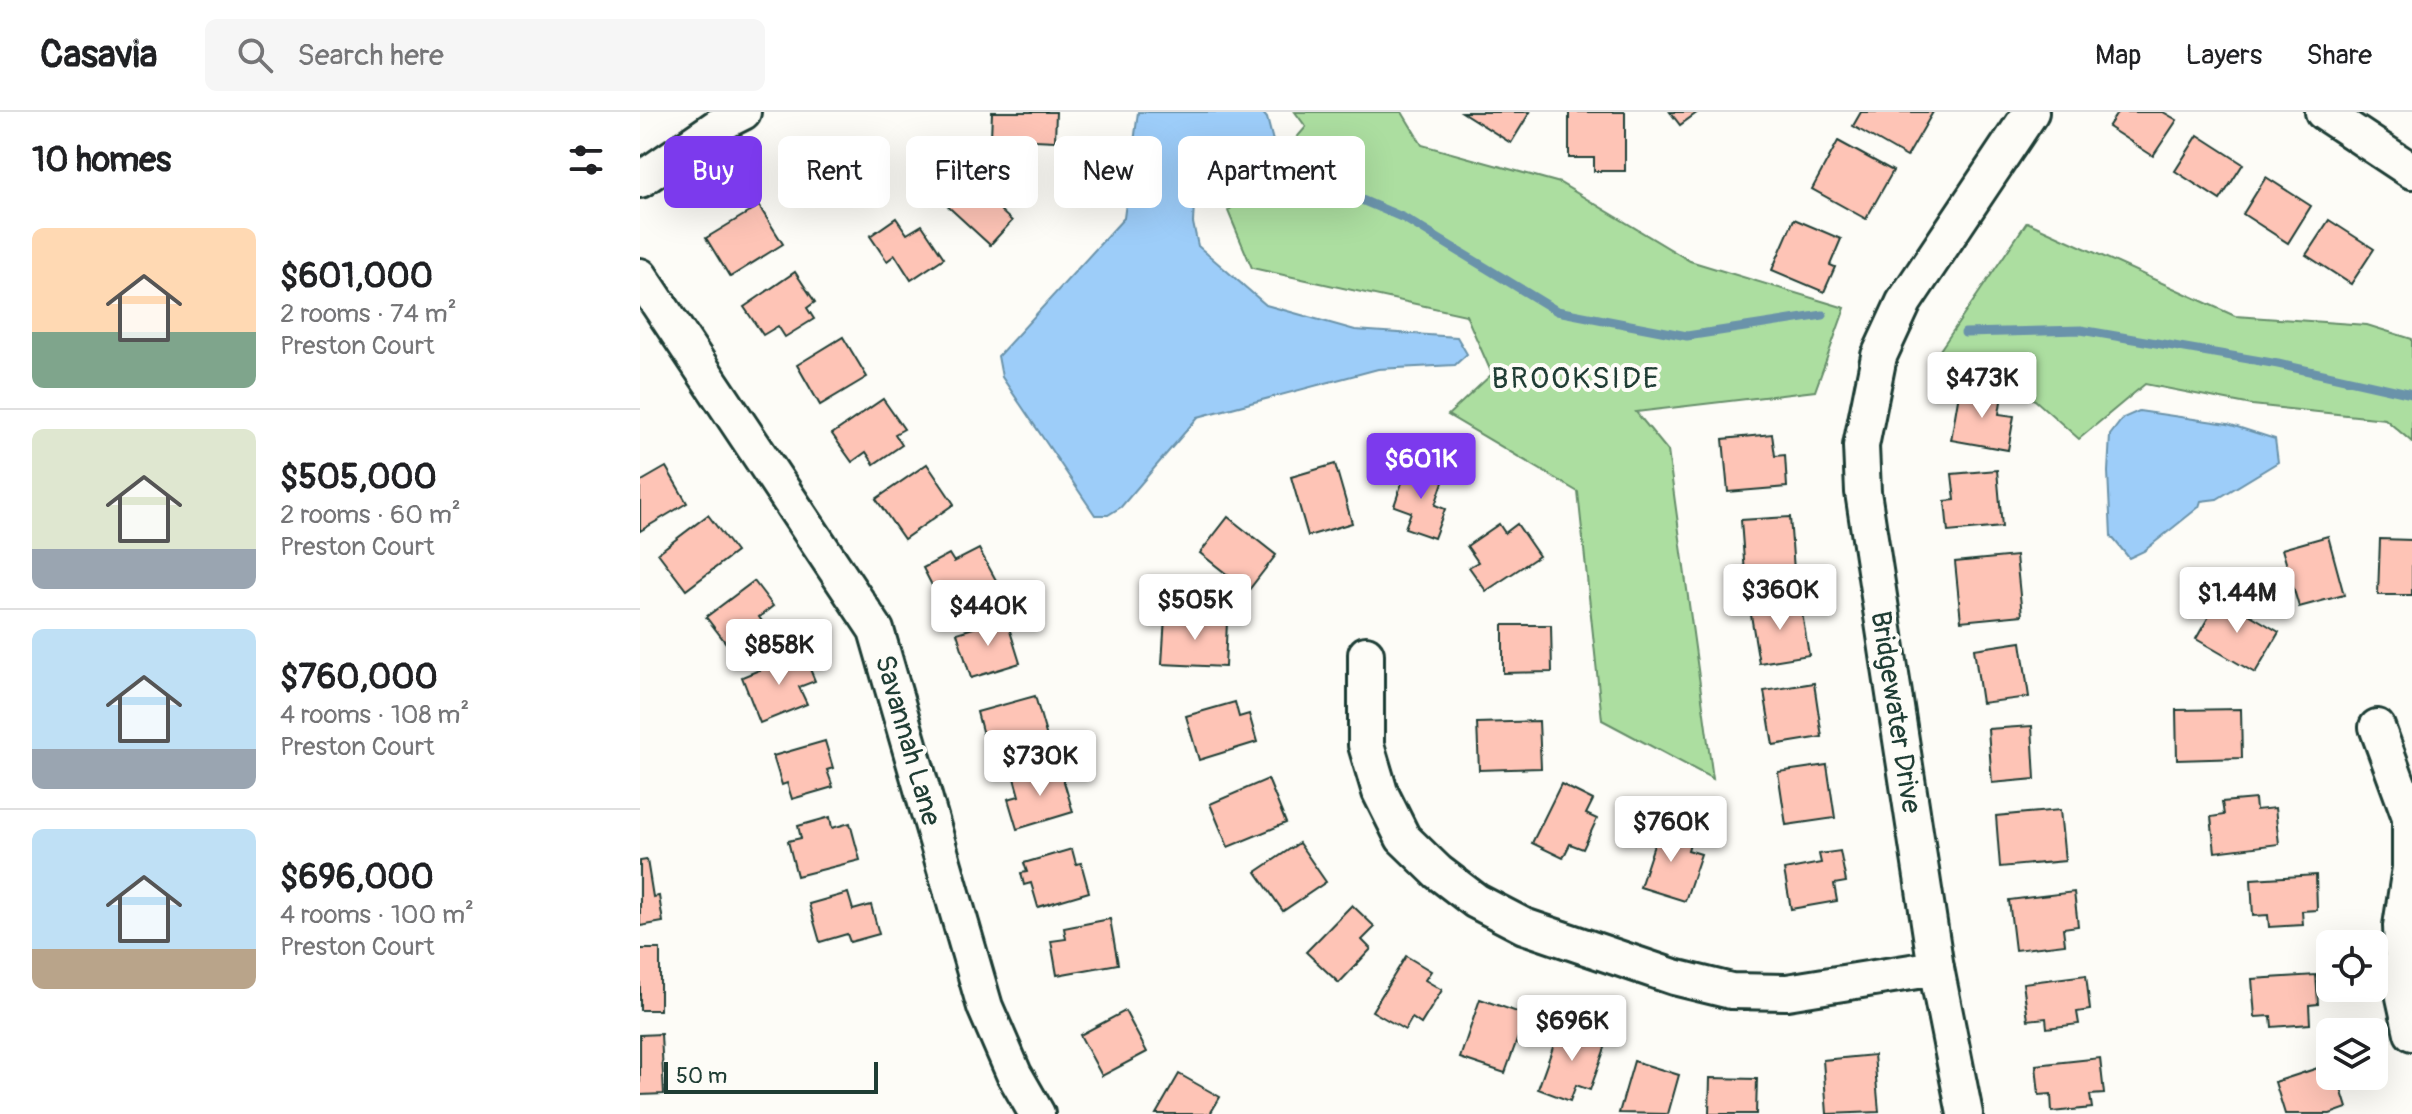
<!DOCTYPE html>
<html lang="en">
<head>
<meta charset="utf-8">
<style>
	:root { --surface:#fff; --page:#f6f6f6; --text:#202124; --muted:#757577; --line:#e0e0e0; --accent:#7c3aed }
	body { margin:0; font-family:Pangolin,sans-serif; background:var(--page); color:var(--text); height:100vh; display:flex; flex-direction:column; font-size:30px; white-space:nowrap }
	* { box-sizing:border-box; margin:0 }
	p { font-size:26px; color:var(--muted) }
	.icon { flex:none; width:44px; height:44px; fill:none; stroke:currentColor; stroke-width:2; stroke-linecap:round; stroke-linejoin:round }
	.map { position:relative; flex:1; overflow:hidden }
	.panel { display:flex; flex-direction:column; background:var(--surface); width:640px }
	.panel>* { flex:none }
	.guide { position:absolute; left:24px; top:24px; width:760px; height:72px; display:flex; gap:16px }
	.fabs { position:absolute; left:1676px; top:818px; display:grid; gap:16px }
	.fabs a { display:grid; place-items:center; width:72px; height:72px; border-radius:12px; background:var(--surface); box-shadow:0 8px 32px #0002; font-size:40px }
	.scale { position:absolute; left:24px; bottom:20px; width:214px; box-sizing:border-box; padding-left:8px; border:4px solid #1f3d34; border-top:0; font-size:22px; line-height:28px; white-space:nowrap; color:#1f3d34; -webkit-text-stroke:6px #fdfcf7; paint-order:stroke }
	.price { position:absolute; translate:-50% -68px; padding:0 18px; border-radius:8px; background:#fff; color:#222; font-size:26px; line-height:52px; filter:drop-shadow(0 2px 4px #0008) }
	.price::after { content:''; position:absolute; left:50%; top:48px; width:24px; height:18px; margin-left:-12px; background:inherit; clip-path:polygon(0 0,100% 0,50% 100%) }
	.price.on { background:var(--accent); color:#fff }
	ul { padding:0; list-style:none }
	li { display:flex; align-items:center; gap:24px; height:200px; padding:0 32px }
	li+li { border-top:2px solid var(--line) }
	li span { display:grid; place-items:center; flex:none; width:224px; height:160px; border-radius:12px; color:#555 }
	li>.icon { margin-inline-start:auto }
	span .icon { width:96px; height:96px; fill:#fffc; stroke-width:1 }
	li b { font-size:34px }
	h2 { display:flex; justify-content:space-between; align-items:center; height:96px; padding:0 32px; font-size:34px }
	.pill { padding:0 28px; border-radius:12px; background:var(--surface); box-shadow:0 8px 32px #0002; font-size:28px; line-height:72px }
	.pill.on { background:var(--accent); color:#fff }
	header { display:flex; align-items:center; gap:48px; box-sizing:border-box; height:112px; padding:0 40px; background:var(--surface); border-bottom:2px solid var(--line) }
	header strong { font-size:38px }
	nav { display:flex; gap:44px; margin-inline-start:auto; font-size:28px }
	.search { width:560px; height:72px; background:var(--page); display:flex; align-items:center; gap:20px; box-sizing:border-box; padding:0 28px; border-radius:12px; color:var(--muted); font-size:30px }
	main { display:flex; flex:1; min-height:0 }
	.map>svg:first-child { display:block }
	.green { fill:#acdea0; stroke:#668e6a; stroke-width:2 }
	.water { fill:#9dcdf9; stroke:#6b93aa; stroke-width:2 }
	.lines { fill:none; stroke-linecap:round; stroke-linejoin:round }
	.stream { stroke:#6b93aa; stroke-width:9 }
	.building { fill:#fec4b6; stroke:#1f3d34; stroke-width:2 }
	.minor-casing { stroke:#1f3d34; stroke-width:40 }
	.minor { stroke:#fdfcf7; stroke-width:34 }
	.labels { text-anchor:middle; stroke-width:8; stroke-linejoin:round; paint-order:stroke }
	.street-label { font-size:28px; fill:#1f3d34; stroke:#fdfcf7 }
	.neighbourhood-label { font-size:30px; letter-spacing:2px; fill:#1f3d34; stroke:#fdfcf7 }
</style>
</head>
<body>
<header>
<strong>Casavia</strong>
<div class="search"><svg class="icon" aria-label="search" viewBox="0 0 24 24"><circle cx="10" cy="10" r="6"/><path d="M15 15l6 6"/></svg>Search here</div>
<nav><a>Map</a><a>Layers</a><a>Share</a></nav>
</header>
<main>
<section class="panel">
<h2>10 homes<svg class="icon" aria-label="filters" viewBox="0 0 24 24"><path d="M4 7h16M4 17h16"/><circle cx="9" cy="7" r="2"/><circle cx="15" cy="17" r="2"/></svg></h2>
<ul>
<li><span style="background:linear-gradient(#ffd9b3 65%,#7fa58c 0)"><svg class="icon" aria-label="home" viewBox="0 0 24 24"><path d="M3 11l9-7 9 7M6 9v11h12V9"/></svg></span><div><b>$601,000</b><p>2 rooms · 74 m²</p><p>Preston Court</p></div></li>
<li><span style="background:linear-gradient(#dfe7d0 75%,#9aa5b1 0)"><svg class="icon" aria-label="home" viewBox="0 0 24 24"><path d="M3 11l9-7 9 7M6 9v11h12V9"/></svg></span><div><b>$505,000</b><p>2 rooms · 60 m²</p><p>Preston Court</p></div></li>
<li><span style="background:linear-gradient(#bfe0f5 75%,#9aa5b1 0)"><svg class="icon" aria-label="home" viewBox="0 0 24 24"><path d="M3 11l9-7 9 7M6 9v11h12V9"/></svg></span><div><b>$760,000</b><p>4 rooms · 108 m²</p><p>Preston Court</p></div></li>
<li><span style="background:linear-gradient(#bfe0f5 75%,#b9a48a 0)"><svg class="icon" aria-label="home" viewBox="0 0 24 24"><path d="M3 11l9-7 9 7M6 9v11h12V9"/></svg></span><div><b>$696,000</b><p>4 rooms · 100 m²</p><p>Preston Court</p></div></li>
</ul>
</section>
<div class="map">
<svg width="1772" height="1002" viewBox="0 0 1772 1002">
	<rect width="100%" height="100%" fill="#fdfcf7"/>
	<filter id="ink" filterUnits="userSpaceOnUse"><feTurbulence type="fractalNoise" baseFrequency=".0125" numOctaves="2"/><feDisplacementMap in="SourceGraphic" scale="16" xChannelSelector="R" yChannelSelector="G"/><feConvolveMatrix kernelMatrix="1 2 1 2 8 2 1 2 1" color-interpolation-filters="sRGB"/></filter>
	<g filter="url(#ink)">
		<g class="green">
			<path d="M655 0H762L782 33 920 71 1050 149 1205 196 1175 279 996 300 1028 339 1073 667 962 608 938 380 808 303 852 262 826 203 612 156 588 99 610 79 666 15Z"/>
			<path d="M1387 110 1595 204 1727 213 1772 227V330L1745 307 1612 293 1505 272 1439 327 1395 288 1298 241Z"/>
		</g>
		<g class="water">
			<path d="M498 0H622L627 6 633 29 607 64 581 66 569 75 554 92 553 111 558 134 626 193 715 218 817 225 827 242 815 253 738 257 558 305 481 395 468 403H455L362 265 358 244 484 106Z"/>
			<path d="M1499 299 1588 312 1635 327 1638 350 1577 387 1561 389 1559 395 1504 439 1489 446 1471 424 1468 360 1470 323 1483 306Z"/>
		</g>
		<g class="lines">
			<g class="stream">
				<path d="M689 74 764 106 917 199 1047 224 1183 203"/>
				<path d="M1325 221 1441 218 1638 252 1772 282"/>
			</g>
		</g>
		<g class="building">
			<path d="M352 0H416L415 29 351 26Z"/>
			<path d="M822 0H890L871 31Z"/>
			<path d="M929 0H985V59H954V46H929Z"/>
			<path d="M1030 0H1058L1040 13Z"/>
			<path d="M1221 0H1293L1267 45 1213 14Z"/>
			<path d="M1478 0H1523L1537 8 1513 44 1468 15Z"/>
			<path d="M1558 23 1603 52 1580 88 1535 59Z"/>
			<path d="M1198 29 1253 59 1226 107 1172 77Z"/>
			<path d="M334 55 370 88 361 99 372 109 350 133 302 89Z"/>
			<path d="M1626 65 1671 94 1648 131 1603 102Z"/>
			<path d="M119 94 143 132 90 165 66 126Z"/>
			<path d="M256 106 267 122 282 113 304 146 271 168 255 143 247 149 230 124Z"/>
			<path d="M1154 107 1201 127 1190 153 1195 155 1184 180 1132 158Z"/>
			<path d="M1689 108 1734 137 1711 172 1666 143Z"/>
			<path d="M155 160 175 190 167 196 174 207 145 225 138 214 123 223 104 195Z"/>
			<path d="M203 225 227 265 180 293 157 253Z"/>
			<path d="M1320 275 1362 283 1359 302 1374 304 1368 338 1311 328Z"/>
			<path d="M243 287 264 317 255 322 262 333 234 352 226 340 212 350 192 322Z"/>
			<path d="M1132 322 1135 344 1145 343 1147 375 1088 380 1083 327Z"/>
			<path d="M287 352 314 392 264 427 236 387Z"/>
			<path d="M695 352 712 411 668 424 651 365Z"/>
			<path d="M768 353 804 367 795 393 805 397 794 426 765 416 771 400 754 394Z"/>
			<path d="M26 355 47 391 0 419V370Z"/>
			<path d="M1357 358 1362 415 1308 420 1305 389 1315 388 1312 362Z"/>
			<path d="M68 403 96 440 46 478 18 441Z"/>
			<path d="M588 405 636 443 608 479 560 441Z"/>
			<path d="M1150 405 1154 458 1105 462 1101 408Z"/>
			<path d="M859 412 865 421 877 412 899 444 846 479 829 455 838 450 827 434Z"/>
			<path d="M1688 424 1704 483 1659 495 1642 437Z"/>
			<path d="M1740 427 1772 428V483H1738Z"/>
			<path d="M339 437 357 470 321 489 313 474 297 483 283 456 309 442 314 450Z"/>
			<path d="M1376 444 1382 503 1321 509 1315 450Z"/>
			<path d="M114 469 133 494 119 505 129 519 96 544 66 505Z"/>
			<path d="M1580 485 1639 520 1615 561 1556 527Z"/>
			<path d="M1160 489 1169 543 1119 551 1110 497Z"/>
			<path d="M525 505 587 509 585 555 522 552Z"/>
			<path d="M366 506 380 551 331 566 317 521Z"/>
			<path d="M863 513H911L912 560 863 561Z"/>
			<path d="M1381 530 1389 585 1342 591 1334 537Z"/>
			<path d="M163 540 175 569 159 575 167 592 120 611 102 565Z"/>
			<path d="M1174 571 1182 625 1133 633 1124 579Z"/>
			<path d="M395 584 408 629 349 646 337 600Z"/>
			<path d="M595 590 599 605 609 602 617 630 559 648 546 604Z"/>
			<path d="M1601 597 1602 646 1537 648 1536 598Z"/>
			<path d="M899 609 901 656 839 658 837 611Z"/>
			<path d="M1392 614 1395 667 1352 671 1348 617Z"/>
			<path d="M185 629 193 656 187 658 193 675 152 687 147 671 142 673 133 644Z"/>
			<path d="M419 653 433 700 377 717 368 687 379 684 374 666Z"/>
			<path d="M1187 653 1195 706 1146 713 1138 660Z"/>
			<path d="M628 667 646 711 588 735 570 692Z"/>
			<path d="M921 672 953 688 946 702 957 707 943 737 930 732 923 746 892 731Z"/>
			<path d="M1615 687 1616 698 1635 696 1639 732 1575 740 1571 705 1584 703 1582 690Z"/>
			<path d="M1420 698 1425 749 1360 755 1356 704Z"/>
			<path d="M190 705 192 716 210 711 220 748 157 764 148 729 161 726 158 714Z"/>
			<path d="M1021 712 1053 722 1048 738 1061 742 1045 789 1000 775Z"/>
			<path d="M659 731 686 770 643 799 616 760Z"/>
			<path d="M432 737 436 752 441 751 449 780 398 795 391 771 384 773 381 761 387 760 384 751Z"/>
			<path d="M1200 739 1206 770 1194 772 1197 789 1151 797 1144 758 1181 751 1179 742Z"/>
			<path d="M7 748 13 785 19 784 23 810 0 814V749Z"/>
			<path d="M1676 763 1677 798 1662 799 1663 813 1629 815 1628 803 1613 804 1611 767Z"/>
			<path d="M1434 780 1438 814 1423 816 1425 832 1375 838 1369 788Z"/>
			<path d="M208 781 213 798 231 793 239 822 210 830 207 822 180 830 169 792Z"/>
			<path d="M712 793 735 815 722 828 731 837 699 871 666 840Z"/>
			<path d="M470 807 478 852 417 863 411 829 426 827 424 816Z"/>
			<rect x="0" y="837" width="20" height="61"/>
			<path d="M766 844 791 859 785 868 802 878 781 912 772 906 765 918 732 899Z"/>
			<path d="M1446 863 1450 898 1437 900 1439 912 1407 916 1406 906 1388 908 1383 871Z"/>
			<path d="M1676 863 1678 892 1669 893 1670 912 1632 915 1631 904 1615 905 1612 867Z"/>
			<path d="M840 887 886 903 865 961 820 946Z"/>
			<path d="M485 899 507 940 462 964 440 923Z"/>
			<path d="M921 913 967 930 950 978 936 973 930 989 898 977Z"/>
			<path d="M21 922 24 982 0 983V923Z"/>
			<path d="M1234 943 1239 1000 1187 1002 1183 948Z"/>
			<path d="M1460 946 1464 982 1450 983 1452 996 1412 1000 1411 982 1399 983 1396 953Z"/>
			<path d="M994 949 1039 963 1028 1002 979 1001Z"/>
			<path d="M1690 952V964H1697L1707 996 1690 1002H1645L1635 970Z"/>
			<path d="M539 962 580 985 570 1002H516Z"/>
			<path d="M1070 966 1117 967 1116 1002H1069Z"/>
		</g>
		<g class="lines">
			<g class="minor-casing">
				<g id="minor">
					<path d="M1683 0 1772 59"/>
					<path d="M0 68 87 8 103 0"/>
					<path d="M0 164 236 518 345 895 374 962 397 1002"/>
					<path d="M726 542V633L740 680 763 726 798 760 836 789 884 814 1034 865 1091 879 1147 880 1296 856"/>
					<path d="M1737 615 1770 705V756L1761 814 1764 885 1772 921"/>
					<path d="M1325 1002 1296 856 1223 380 1221 334 1239 244 1264 190 1391 0"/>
				</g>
			</g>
			<use href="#minor" class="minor"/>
		</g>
	</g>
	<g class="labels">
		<g class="street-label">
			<text transform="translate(1257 600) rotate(81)" y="10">Bridgewater Drive</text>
			<text transform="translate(269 628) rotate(74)" y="10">Savannah Lane</text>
		</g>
		<g class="neighbourhood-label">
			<text x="936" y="276">BROOKSIDE</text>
		</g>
	</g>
</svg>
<div class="fabs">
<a><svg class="icon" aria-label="locate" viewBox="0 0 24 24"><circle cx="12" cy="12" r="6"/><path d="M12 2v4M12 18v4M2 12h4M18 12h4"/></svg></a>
<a><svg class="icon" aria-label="layers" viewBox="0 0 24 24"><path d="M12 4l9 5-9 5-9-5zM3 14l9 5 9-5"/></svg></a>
</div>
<div class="scale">50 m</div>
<b class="price" style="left:1342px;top:308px">$473K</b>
<b class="price on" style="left:781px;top:389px">$601K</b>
<b class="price" style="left:1140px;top:520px">$360K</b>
<b class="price" style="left:1597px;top:523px">$1.44M</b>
<b class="price" style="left:555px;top:530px">$505K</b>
<b class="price" style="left:348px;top:536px">$440K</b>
<b class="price" style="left:139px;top:575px">$858K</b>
<b class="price" style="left:400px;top:686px">$730K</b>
<b class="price" style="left:1031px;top:752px">$760K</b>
<b class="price" style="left:932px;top:951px">$696K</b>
<div class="guide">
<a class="pill on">Buy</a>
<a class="pill">Rent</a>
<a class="pill">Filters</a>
<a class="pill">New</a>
<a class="pill">Apartment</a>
</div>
</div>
</main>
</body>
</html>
